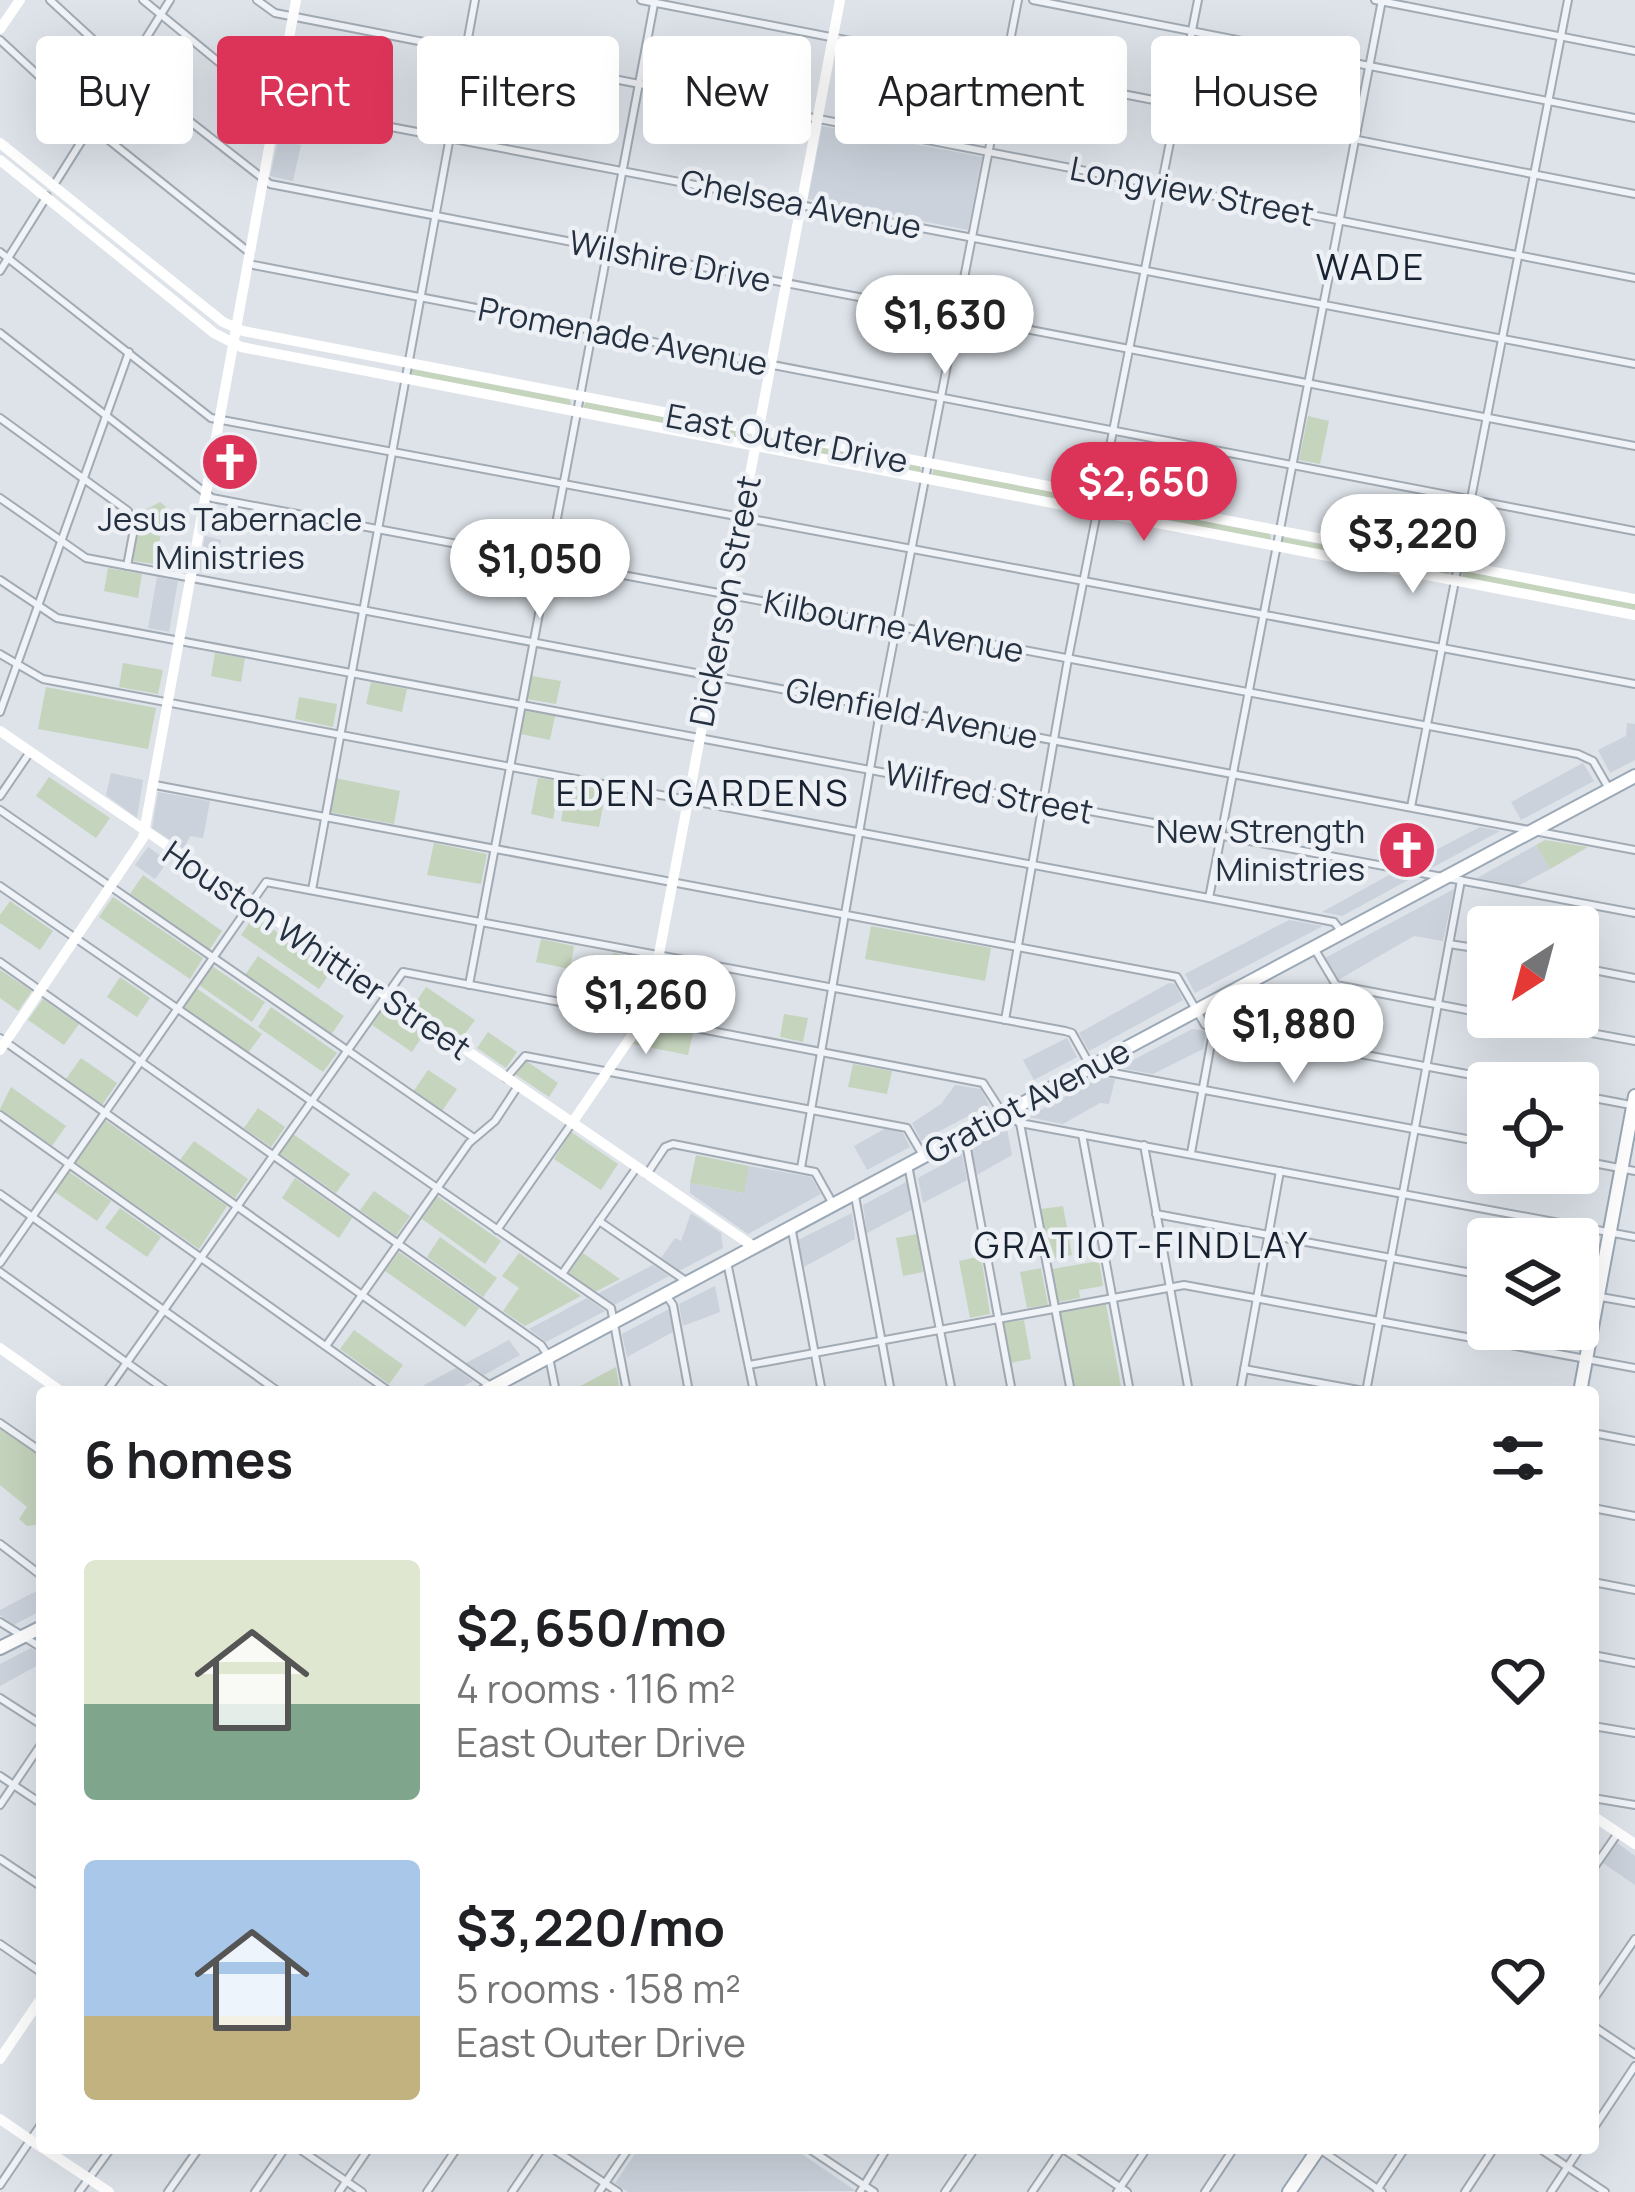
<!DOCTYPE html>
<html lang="en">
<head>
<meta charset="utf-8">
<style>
	:root { --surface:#fff; --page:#f2f2f2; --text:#202124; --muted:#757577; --accent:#dc3459 }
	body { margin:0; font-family:Manrope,sans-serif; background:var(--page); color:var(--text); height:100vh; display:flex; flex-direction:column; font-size:45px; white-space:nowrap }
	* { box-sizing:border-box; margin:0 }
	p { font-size:39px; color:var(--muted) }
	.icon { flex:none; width:66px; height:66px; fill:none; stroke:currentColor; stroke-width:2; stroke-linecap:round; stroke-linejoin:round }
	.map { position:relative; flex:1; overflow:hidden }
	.side { position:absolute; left:36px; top:1386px; width:1563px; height:768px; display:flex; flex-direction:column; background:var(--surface); border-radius:12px; box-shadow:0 12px 48px #0002 }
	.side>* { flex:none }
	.hud { position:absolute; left:36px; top:36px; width:1563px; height:108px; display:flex; gap:24px }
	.needle { width:78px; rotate:216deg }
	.buttons { position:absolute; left:1467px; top:906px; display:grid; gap:24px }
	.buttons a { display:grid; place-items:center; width:132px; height:132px; border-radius:12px; background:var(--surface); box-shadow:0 12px 48px #0002; font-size:60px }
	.price { position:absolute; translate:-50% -102px; padding:0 27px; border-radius:42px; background:#fff; color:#222; font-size:39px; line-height:78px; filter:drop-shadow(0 3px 6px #0008) }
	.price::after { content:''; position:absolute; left:50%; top:72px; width:36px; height:27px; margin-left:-18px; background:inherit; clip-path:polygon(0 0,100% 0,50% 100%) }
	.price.selected { background:var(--accent); color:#fff }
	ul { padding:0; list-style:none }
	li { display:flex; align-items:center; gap:36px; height:300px; padding:0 48px }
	li span { display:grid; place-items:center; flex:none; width:336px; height:240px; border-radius:12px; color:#555 }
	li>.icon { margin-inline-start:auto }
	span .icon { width:144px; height:144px; fill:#fffc; stroke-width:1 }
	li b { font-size:51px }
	h2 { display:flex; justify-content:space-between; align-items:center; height:144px; padding:0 48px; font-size:51px }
	.pill { padding:0 42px; border-radius:12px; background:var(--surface); box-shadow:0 12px 48px #0002; font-size:42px; line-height:108px }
	.pill.selected { background:var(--accent); color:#fff }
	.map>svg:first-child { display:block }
	.built { fill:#cbd2db }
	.green { fill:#c5d4bd }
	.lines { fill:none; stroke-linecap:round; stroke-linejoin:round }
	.street-casing { stroke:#a2aab3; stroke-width:10 }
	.primary-casing { stroke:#9ba8b6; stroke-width:16 }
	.street { stroke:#f0f3f7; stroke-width:6 }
	.secondary { stroke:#fff; stroke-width:10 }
	.primary { stroke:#fff; stroke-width:12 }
	.labels { text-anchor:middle; stroke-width:9; stroke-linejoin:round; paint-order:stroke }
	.street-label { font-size:33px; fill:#253141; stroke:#edf1f6 }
	.poi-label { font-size:33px; fill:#253141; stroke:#edf1f6 }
	.neighbourhood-label { font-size:36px; letter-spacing:3px; fill:#182231; stroke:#edf1f6 }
</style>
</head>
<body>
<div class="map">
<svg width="1635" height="2192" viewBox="0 0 1635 2192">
	<rect width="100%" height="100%" fill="#dde3e9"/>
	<g class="built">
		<path d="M822 126 982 157 968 230 808 199Z"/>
		<path d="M278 141 301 145 293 181 270 176Z"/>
		<path d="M205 536 221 540 214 573 198 570Z"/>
		<path d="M157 577 178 581 169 632 148 628Z"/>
		<path d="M1627 723 1635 724V760L1610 773 1598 750 1626 736Z"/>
		<path d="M1583 763 1594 781 1521 820 1511 802Z"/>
		<path d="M111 773 143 780 137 818 106 795Z"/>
		<path d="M158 792 210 801 203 838 190 836 184 849 152 828Z"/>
		<path d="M1480 827 1500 831 1430 869 1409 864Z"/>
		<path d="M1536 845 1550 869 1518 886 1477 878Z"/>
		<path d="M148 847 168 861 155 879 135 865Z"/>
		<path d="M1391 874 1412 878 1342 916 1322 912Z"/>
		<path d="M1454 889 1443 941 1414 936 1338 980 1325 958Z"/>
		<path d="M1289 920 1323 926 1195 993 1185 974Z"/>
		<path d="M1169 983 1175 984 1183 1000 1089 1051 1079 1033Z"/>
		<path d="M1192 1029 1206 1031 1203 1049 1153 1074 1118 1068Z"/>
		<path d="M1067 1038 1077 1057 1034 1080 1023 1060Z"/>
		<path d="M1101 1077 1115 1079 1109 1104 1100 1103 1063 1124 1028 1117Z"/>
		<path d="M955 1085 981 1089 989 1105 921 1141 912 1123 941 1104Z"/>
		<path d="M886 1128 903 1133 910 1147 867 1170 854 1146Z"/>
		<path d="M1007 1129 1012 1155 977 1175 971 1147Z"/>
		<path d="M962 1154 967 1180 923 1203 918 1178Z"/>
		<path d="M749 1166 811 1177 821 1194 748 1234 690 1193V1183L743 1193Z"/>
		<path d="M908 1181 913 1209 867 1233 863 1205Z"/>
		<path d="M691 1213 721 1233 723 1248 679 1271 661 1258 675 1238 681 1241Z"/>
		<path d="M852 1213 855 1239 804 1267 798 1240Z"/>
		<path d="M653 1265 669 1276 614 1305 597 1294Z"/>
		<path d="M715 1286 720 1312 683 1326 679 1304Z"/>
		<path d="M587 1298 605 1311 546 1342 529 1329Z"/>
		<path d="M669 1309 673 1332 627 1357 622 1334Z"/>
		<path d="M509 1340 520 1355 484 1375 466 1363Z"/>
		<path d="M456 1368 473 1381 452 1392H411Z"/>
		<path d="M42 1588V1610L14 1625 0 1615V1610Z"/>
		<path d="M31 1648 42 1655V1663L0 1686V1664Z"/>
		<path d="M1617 1843 1635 1856V1885L1603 1863Z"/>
		<path d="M639 2148H793L856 2191 628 2192 615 2183Z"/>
	</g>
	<g class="green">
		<path d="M412 369 569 399 571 402 570 406 411 375Z"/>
		<path d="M586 402 749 433 747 441 583 408Z"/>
		<path d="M1308 416 1329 421 1320 464 1299 460Z"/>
		<path d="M764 435 920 465 921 472 763 443Z"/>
		<path d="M934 469 1091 499 1092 506 932 475Z"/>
		<path d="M160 502 166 507 155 564 133 561 139 526 136 515Z"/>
		<path d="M1108 502 1270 533 1271 540 1104 509Z"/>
		<path d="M1283 537 1448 568 1449 575 1282 543Z"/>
		<path d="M108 568 142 574 138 598 104 591Z"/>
		<path d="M1463 571 1635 604V612L1462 577Z"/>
		<path d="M215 653 245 658 241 682 211 676Z"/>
		<path d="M123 663 163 670 158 694 119 687Z"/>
		<path d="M532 676 561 681 556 704 527 699Z"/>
		<path d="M371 682 407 689 402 712 366 704Z"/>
		<path d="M46 687 156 708 148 749 38 729Z"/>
		<path d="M299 697 337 704 333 727 295 719Z"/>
		<path d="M525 711 555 716 550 740 521 734Z"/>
		<path d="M49 777 110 818 96 838 36 796Z"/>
		<path d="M335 778 400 791 394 824 330 812Z"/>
		<path d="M538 778 560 781 553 819 531 814Z"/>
		<path d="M568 783 606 790 599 827 561 821Z"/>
		<path d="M1545 840 1588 847 1550 869 1536 845Z"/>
		<path d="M434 843 487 854 481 884 427 875Z"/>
		<path d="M143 875 222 931 209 950 130 894Z"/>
		<path d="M113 897 203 958 190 979 99 917Z"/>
		<path d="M10 901 53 931 40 950 0 923V915Z"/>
		<path d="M254 916 332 970 319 989 241 935Z"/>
		<path d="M871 926 991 948 985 981 865 959Z"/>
		<path d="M541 939 574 946 570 969 536 962Z"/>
		<path d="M613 953 640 958 636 982 609 976Z"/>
		<path d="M258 956 344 1016 331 1035 245 975Z"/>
		<path d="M212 966 265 1002 252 1022 199 985Z"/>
		<path d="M0 970 32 991 18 1011 0 998Z"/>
		<path d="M120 977 150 998 137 1017 107 997Z"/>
		<path d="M612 982 648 988 643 1012 608 1005Z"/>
		<path d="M426 987 475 1020 462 1038 414 1005Z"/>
		<path d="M196 988 262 1034 248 1053 182 1008Z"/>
		<path d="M43 999 79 1024 64 1045 28 1020Z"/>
		<path d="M385 1005 425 1032 412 1052 372 1025Z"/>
		<path d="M271 1007 337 1053 323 1072 258 1027Z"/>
		<path d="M784 1014 808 1018 803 1042 780 1037Z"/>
		<path d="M648 1025 693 1033 688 1055 633 1044Z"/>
		<path d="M488 1032 517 1052 506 1068 477 1048Z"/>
		<path d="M81 1058 117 1083 102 1105 66 1079Z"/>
		<path d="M525 1060 558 1083 549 1097 515 1074Z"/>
		<path d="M853 1064 892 1071 887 1094 848 1087Z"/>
		<path d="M428 1070 457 1089 442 1111 413 1092Z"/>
		<path d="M11 1087 66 1126 52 1146 0 1109Z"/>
		<path d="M258 1108 285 1127 271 1147 244 1128Z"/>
		<path d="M105 1120 227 1206 199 1249 75 1163Z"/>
		<path d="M571 1132 618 1164 601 1190 554 1159Z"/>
		<path d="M293 1134 350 1174 336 1193 279 1153Z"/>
		<path d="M194 1141 248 1179 235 1198 180 1160Z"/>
		<path d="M696 1155 749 1166 744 1193 690 1183Z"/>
		<path d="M69 1172 111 1201 97 1221 55 1192Z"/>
		<path d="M295 1178 352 1218 339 1238 282 1198Z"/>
		<path d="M374 1191 410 1216 396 1236 360 1210Z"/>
		<path d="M437 1196 501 1241 485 1264 422 1219Z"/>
		<path d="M1063 1206 1072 1255 1051 1259 1041 1209Z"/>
		<path d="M120 1208 161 1237 147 1257 105 1228Z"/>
		<path d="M917 1234 923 1272 903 1276 896 1238Z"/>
		<path d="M440 1237 497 1278 483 1297 427 1257Z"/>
		<path d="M399 1252 479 1308 465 1327 385 1271Z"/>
		<path d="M519 1253 581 1296 525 1326 503 1311 519 1288 502 1276Z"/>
		<path d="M583 1253 620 1279 595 1292 569 1273Z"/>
		<path d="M981 1256 990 1314 970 1318 959 1261Z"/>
		<path d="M1099 1261 1103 1286 1079 1290 1080 1298 1058 1302 1052 1269Z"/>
		<path d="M1041 1268 1048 1305 1027 1308 1020 1272Z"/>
		<path d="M1106 1304 1122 1392H1076L1060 1312Z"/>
		<path d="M1024 1320 1031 1359 1010 1363 1003 1323Z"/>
		<path d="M354 1330 403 1365 389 1384 340 1349Z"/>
		<path d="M616 1367 620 1392H569Z"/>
		<path d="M0 1429 42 1457V1524L27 1526 19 1519 27 1507 0 1485Z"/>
	</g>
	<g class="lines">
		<g class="street-casing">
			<g id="street">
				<path d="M50 0 137 80 270 184 1635 446"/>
				<path d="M143 0 270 104 1635 364"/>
				<path d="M257 0 275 13 1635 278"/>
				<path d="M641 0 1635 194"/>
				<path d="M1033 0 1635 118"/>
				<path d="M1375 0 1635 51"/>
				<path d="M0 40 105 137 250 253"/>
				<path d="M54 185 170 0"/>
				<path d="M0 252 211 418 1635 684"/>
				<path d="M248 264 1635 531"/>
				<path d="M0 271 47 196"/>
				<path d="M0 333 212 498 1578 754 1593 761 1608 787"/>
				<path d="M0 418 128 511 134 529 127 566"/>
				<path d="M0 498 86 558 1635 850"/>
				<path d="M0 580 57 618 1635 913"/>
				<path d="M0 654 43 679 1209 898 1334 922 1342 932"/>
				<path d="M0 712 129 352"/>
				<path d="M155 785 1177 977 1205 1025 1515 1083"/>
				<path d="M0 796 30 752"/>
				<path d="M1411 807 1568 0"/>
				<path d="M0 810 474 1138"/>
				<path d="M0 886 611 1308 627 1392"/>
				<path d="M312 890 475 0"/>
				<path d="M1209 898 1382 0"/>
				<path d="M1449 944 1488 950"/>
				<path d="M1314 948 1336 985 1488 1014"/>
				<path d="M0 962 541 1345 549 1357 556 1392"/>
				<path d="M1578 967 1635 978"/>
				<path d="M469 985 654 4"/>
				<path d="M1504 1017 1635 1041"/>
				<path d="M1005 1020 1068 659 1198 0"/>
				<path d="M0 1038 493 1388"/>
				<path d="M506 1078 525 1056 907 1128 924 1157"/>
				<path d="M1578 1095 1631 1105"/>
				<path d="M0 1115 390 1392"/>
				<path d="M1020 1123 1071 1392"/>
				<path d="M1082 1134 1130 1392"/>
				<path d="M965 1138 1012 1392"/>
				<path d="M1144 1145 1189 1392"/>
				<path d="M1191 1153 1214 1027"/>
				<path d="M1578 1160 1635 1171"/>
				<path d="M908 1165 952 1392"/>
				<path d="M801 1168 881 706 1018 0"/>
				<path d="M647 1174 665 1147 673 1144 815 1172 833 1204"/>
				<path d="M0 1194 279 1392"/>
				<path d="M855 1196 891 1392"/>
				<path d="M1156 1214 1488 1276"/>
				<path d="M599 1221 686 1281"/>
				<path d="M497 1230 572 1123"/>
				<path d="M792 1231 822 1392"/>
				<path d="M727 1262 754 1392"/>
				<path d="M0 1263 266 882 1065 1031 1072 1033 1091 1067 1108 1072 1488 1143"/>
				<path d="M0 1272 168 1392"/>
				<path d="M562 1274 637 1167"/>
				<path d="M1578 1293 1635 1303"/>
				<path d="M666 1295 673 1305 689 1392"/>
				<path d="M326 1346 469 1143 495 1121 518 1086"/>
				<path d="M749 1365 1184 1285 1635 1368"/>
				<path d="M1244 1369 1364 1391"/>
				<path d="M106 1392 403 972 983 1083 1003 1114 1020 1123 1635 1237"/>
				<path d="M1240 1392 1280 1171"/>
				<path d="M1366 1392 1461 880"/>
				<path d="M0 1423 42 1452"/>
				<path d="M1593 1433 1635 1441"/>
				<path d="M1593 1508 1635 1516"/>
				<path d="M0 1544 42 1576"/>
				<path d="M1593 1582 1635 1590"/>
				<path d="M0 1622 42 1648"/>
				<path d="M1593 1655 1635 1663"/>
				<path d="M0 1698 42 1725"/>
				<path d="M1593 1726 1635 1733"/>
				<path d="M0 1776 42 1804"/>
				<path d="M1593 1798 1635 1805"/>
				<path d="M0 1805 42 1743"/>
				<path d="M0 1859 42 1887"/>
				<path d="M1593 1869 1618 1833"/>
				<path d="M0 1944 42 1973"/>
				<path d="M1593 2000 1635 1939"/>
				<path d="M1593 2026 1635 2054"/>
				<path d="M1593 2129 1635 2066"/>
				<path d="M298 2148 362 2192"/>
				<path d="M552 2148 618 2192"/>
				<path d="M808 2148 874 2192"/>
				<path d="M1539 2148 1605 2192"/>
				<path d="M1321 2150 1382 2192"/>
				<path d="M0 2185 42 2123"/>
				<path d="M1377 2190 1405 2148"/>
				<path d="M79 2192 111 2148"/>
				<path d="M168 2192 199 2148"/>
				<path d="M255 2192 285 2148"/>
				<path d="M339 2192 369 2148"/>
				<path d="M427 2192 457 2148"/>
				<path d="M512 2192 542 2148"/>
				<path d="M599 2192 629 2148"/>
				<path d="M860 2192 887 2148"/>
				<path d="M945 2192 975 2148"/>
				<path d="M1032 2192 1062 2148 1127 2192"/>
				<path d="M1117 2192 1147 2148"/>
				<path d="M1205 2192 1234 2148"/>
				<path d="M1465 2192 1494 2148"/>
				<path d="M1551 2192 1580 2148"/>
			</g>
		</g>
		<g class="primary-casing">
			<g id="primary">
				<path d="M483 1392 1635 776"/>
				<path d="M1580 1392 1635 1096"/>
				<path d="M0 1648 42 1627"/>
				<path d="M1289 2192 1319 2148"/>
			</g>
		</g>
		<use href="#street" class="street"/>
		<g class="secondary">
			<path d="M0 29 20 0"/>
			<path d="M0 143 223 322 243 331 1635 599"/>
			<path d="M0 160 214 333 241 347 1635 615"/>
			<path d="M0 731 754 1247"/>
			<path d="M0 1050 143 838 296 0"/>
			<path d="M572 1123 648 1012 840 0"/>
			<path d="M0 1348 62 1392"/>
			<path d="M1593 1816 1635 1844"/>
			<path d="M0 2059 42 1997"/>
			<path d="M0 2119 42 2148"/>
			<path d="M43 2148 109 2192"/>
		</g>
		<use href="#primary" class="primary"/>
	</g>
	<defs>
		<g id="church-disc" transform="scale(3)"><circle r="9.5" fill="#dc3459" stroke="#edf1f6"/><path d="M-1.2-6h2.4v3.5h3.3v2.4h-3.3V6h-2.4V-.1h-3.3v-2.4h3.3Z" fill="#fff"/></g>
	</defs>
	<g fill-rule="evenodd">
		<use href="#church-disc" x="230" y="462"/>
		<use href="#church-disc" x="1407" y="850"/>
	</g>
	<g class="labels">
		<g class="street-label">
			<text transform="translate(1192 191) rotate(11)" y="12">Longview Street</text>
			<text transform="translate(801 204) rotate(11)" y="12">Chelsea Avenue</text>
			<text transform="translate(670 261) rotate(11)" y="12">Wilshire Drive</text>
			<text transform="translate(623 336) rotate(11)" y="12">Promenade Avenue</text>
			<text transform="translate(787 438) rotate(11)" y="12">East Outer Drive</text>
			<text transform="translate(725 601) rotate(-79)" y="12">Dickerson Street</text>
			<text transform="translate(894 626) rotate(11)" y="12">Kilbourne Avenue</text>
			<text transform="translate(912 713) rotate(11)" y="12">Glenfield Avenue</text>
			<text transform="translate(989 792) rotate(11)" y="12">Wilfred Street</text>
			<text transform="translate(317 950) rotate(34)" y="12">Houston Whittier Street</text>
			<text transform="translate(1027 1101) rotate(-28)" y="12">Gratiot Avenue</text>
		</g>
		<g class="poi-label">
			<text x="230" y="531">Jesus Tabernacle<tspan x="230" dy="38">Ministries</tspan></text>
			<text x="1365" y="843" text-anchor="end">New Strength<tspan x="1365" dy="38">Ministries</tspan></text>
		</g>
		<g class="neighbourhood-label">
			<text x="1371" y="280">WADE</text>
			<text x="703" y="806">EDEN GARDENS</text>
			<text x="1142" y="1258">GRATIOT-FINDLAY</text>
		</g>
	</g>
</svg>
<div class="buttons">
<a><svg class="needle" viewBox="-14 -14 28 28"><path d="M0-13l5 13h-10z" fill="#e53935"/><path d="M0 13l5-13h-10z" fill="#757577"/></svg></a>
<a><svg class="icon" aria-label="locate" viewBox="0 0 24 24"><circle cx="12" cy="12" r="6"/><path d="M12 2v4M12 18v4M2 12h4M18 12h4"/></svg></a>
<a><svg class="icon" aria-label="layers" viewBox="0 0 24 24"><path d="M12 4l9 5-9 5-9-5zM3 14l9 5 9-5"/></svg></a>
</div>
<b class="price" style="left:945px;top:377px">$1,630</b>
<b class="price selected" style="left:1144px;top:544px">$2,650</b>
<b class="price" style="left:1413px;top:596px">$3,220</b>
<b class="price" style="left:540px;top:621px">$1,050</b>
<b class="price" style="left:646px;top:1057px">$1,260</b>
<b class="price" style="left:1294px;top:1086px">$1,880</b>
<div class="hud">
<a class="pill">Buy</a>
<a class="pill selected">Rent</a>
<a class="pill">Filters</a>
<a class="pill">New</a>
<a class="pill">Apartment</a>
<a class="pill">House</a>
</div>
<section class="side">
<h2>6 homes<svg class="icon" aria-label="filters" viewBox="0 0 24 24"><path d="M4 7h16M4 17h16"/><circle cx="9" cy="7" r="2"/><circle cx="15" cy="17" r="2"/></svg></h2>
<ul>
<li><span style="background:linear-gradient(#dfe7d0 60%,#7fa58c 0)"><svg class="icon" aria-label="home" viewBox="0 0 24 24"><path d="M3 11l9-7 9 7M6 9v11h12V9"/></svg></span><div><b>$2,650/mo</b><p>4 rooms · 116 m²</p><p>East Outer Drive</p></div><svg class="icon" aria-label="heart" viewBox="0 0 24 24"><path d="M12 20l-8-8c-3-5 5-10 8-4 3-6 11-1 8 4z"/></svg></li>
<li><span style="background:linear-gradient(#a9c7e8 65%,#c2b280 0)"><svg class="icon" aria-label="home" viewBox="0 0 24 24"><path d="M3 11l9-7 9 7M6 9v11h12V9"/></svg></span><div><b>$3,220/mo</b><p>5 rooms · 158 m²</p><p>East Outer Drive</p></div><svg class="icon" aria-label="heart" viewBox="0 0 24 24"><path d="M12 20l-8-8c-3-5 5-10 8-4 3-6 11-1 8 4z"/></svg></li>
</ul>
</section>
</div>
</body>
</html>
